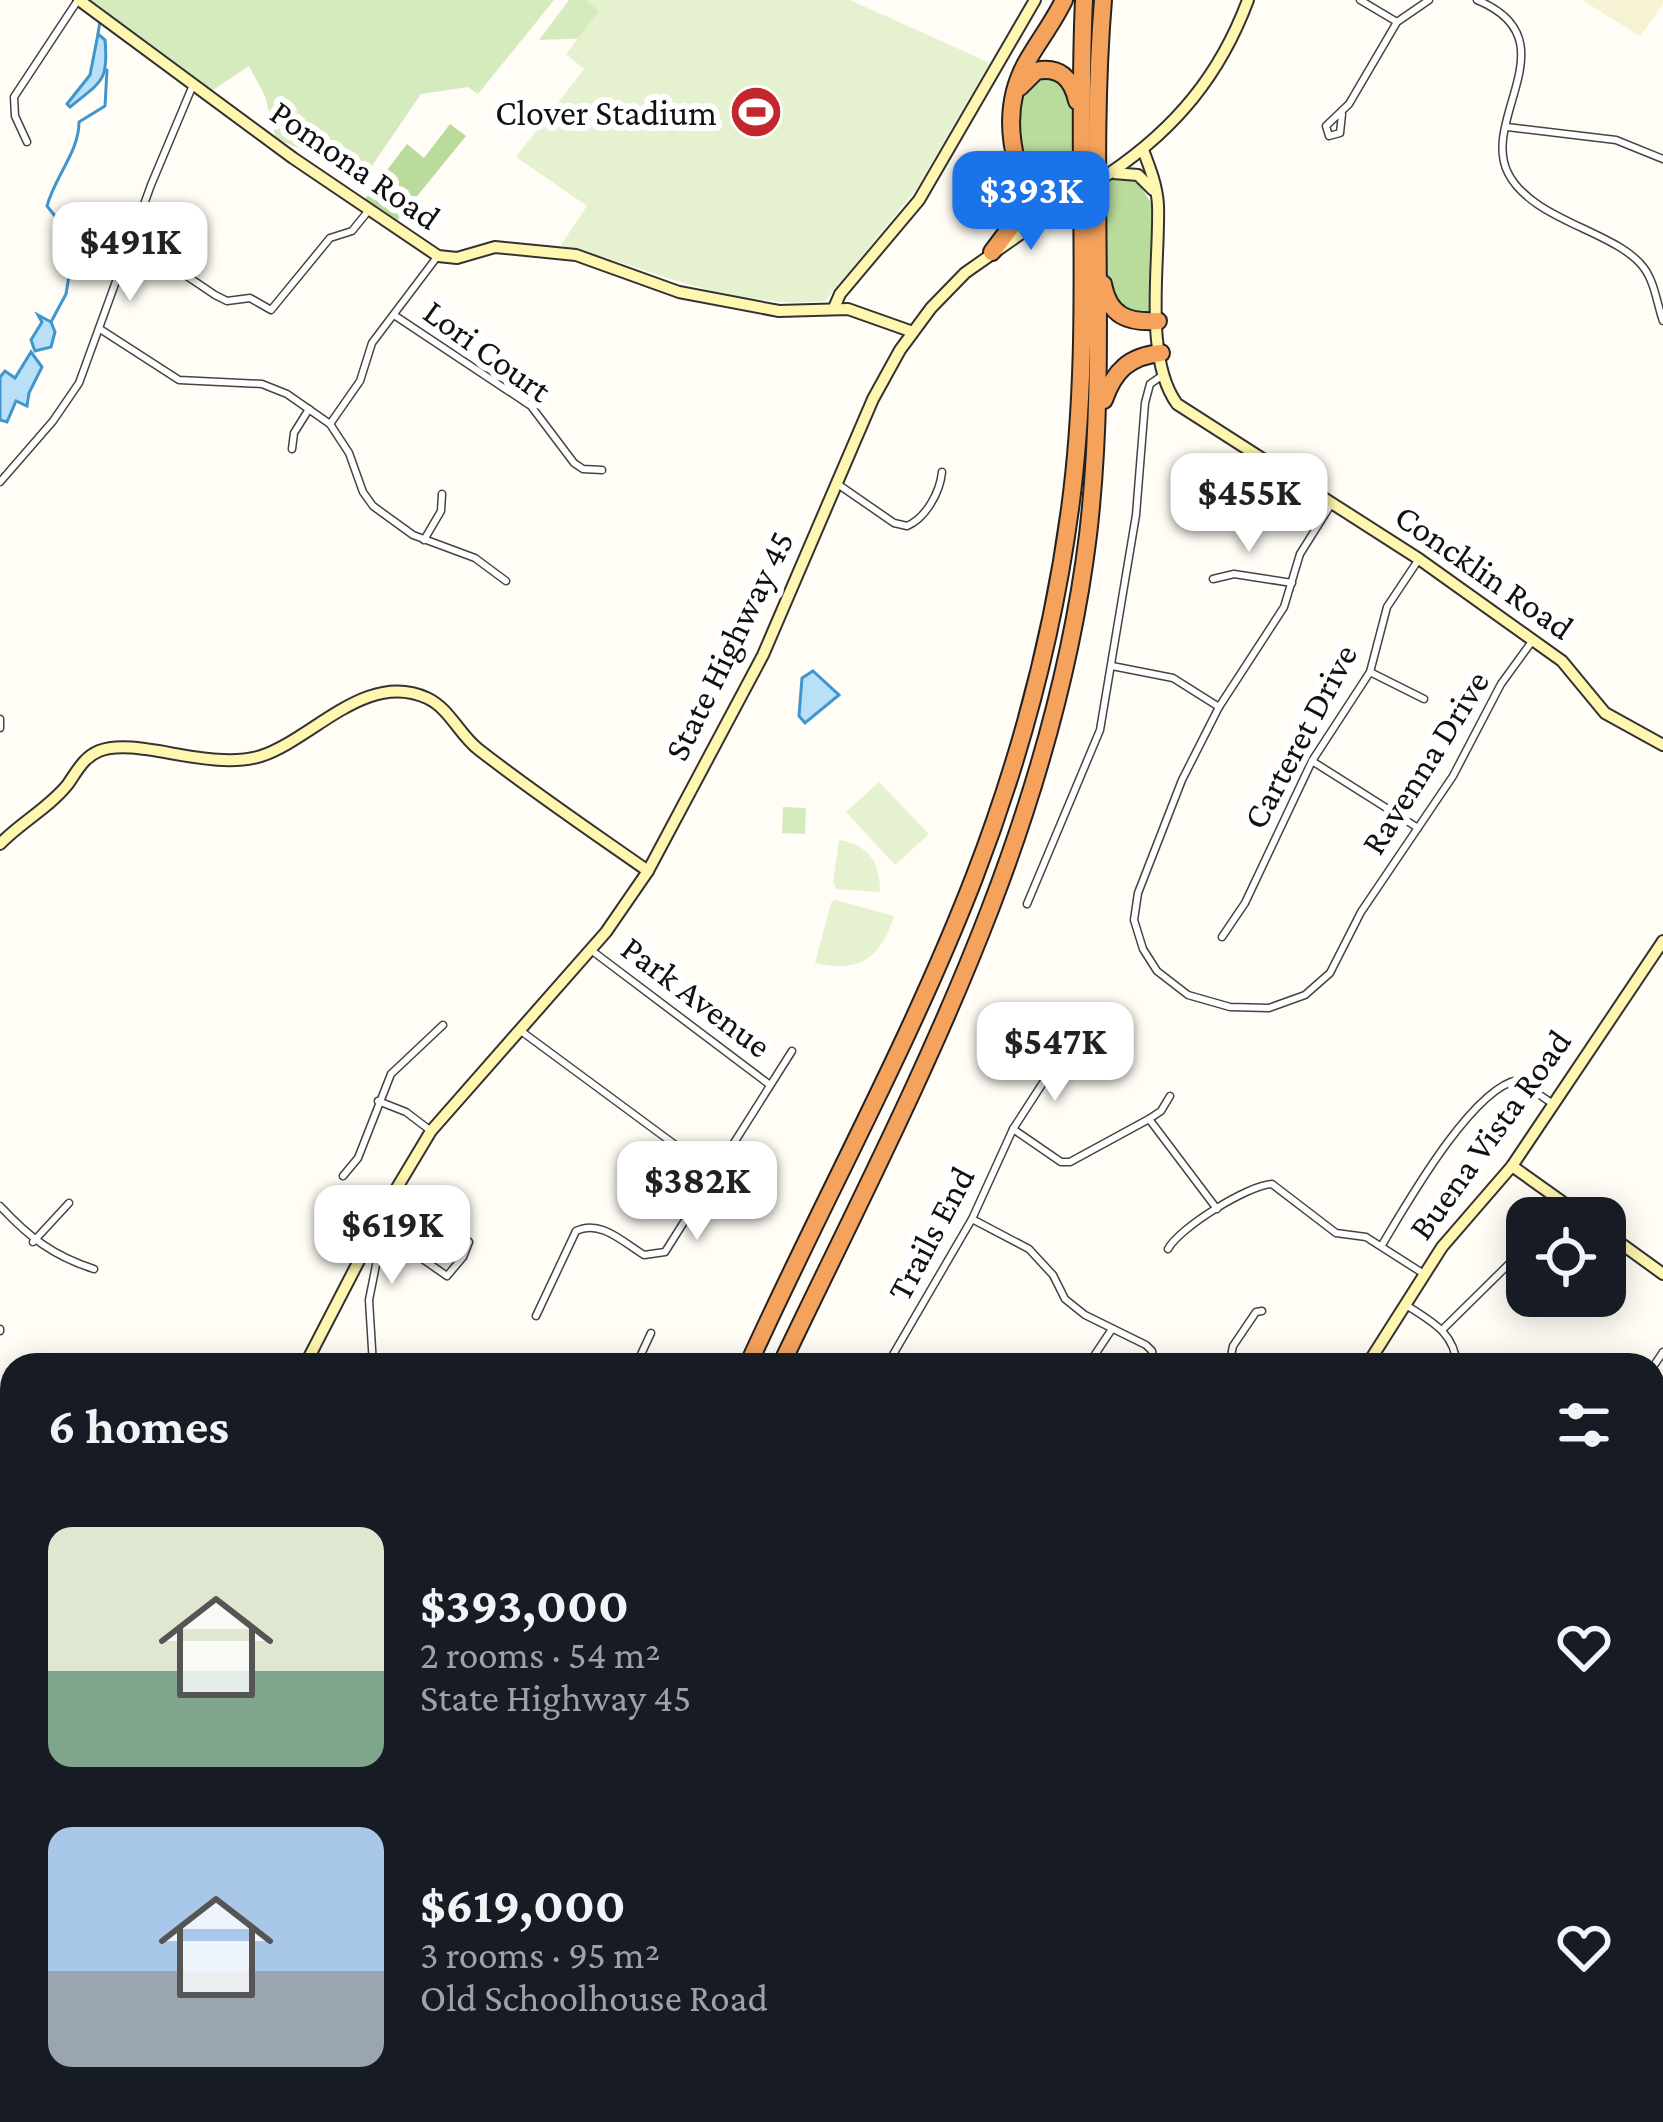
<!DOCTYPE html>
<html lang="en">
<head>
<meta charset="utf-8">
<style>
	:root { --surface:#171b24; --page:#242831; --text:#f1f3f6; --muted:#9ea1a6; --accent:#1a73e8 }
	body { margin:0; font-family:"Crimson Pro",serif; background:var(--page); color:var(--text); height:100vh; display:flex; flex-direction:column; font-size:45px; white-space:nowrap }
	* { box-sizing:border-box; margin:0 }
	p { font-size:39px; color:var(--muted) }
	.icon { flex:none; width:66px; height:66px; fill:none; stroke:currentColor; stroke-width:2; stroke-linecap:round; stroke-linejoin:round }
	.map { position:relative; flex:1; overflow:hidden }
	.details { position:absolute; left:0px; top:1353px; width:1665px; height:771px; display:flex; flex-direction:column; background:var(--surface); border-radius:36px 36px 0 0; box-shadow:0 6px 30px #0003 }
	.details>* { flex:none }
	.controls { position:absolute; left:1506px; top:1197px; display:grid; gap:24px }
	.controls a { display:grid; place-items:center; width:120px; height:120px; border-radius:24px; background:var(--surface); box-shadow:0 6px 30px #0003; font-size:60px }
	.price { position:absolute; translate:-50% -102px; padding:0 27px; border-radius:24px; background:#fff; color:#222; font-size:39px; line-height:78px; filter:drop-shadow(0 3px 6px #0008) }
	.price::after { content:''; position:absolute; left:50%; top:72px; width:36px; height:27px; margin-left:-18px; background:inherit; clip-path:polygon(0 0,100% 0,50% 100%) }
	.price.current { background:var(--accent); color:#fff }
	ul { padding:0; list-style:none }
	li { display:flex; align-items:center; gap:36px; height:300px; padding:0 48px }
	li span { display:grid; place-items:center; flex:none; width:336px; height:240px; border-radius:24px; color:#555 }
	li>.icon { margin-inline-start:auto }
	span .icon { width:144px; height:144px; fill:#fffc; stroke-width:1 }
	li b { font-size:51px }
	h2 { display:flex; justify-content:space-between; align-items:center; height:144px; padding:0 48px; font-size:51px }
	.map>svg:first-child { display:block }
	.farmland { fill:#f6f3d4 }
	.green { fill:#d5ebbd }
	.forest { fill:#b9dc9c }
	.pitch { fill:#e6f2cf }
	.water { fill:#b9e0f7; stroke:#3f96cf; stroke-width:3 }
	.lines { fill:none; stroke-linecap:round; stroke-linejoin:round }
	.stream { stroke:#3f96cf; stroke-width:3 }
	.street-casing { stroke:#444; stroke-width:9 }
	.secondary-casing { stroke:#333; stroke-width:14 }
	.highway-casing { stroke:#222; stroke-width:20 }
	.street { stroke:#fff; stroke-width:6 }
	.secondary { stroke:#fff6b0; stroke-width:10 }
	.highway { stroke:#f5a25d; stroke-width:16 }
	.secondary-bridge-casing { stroke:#333; stroke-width:14; stroke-linecap:butt }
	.secondary-bridge { stroke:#fff6b0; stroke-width:10 }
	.labels { text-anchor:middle; stroke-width:12; stroke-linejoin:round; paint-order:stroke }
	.poi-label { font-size:36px; fill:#111; stroke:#fff; text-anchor:end }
	.street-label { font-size:36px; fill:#111; stroke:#fff }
</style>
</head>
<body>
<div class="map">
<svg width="1663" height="2122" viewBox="0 0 1663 2122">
	<rect width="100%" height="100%" fill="#fffdf5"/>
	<path class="farmland" d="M1582 0H1663V4L1640 36Z"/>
	<g class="green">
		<path d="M89 0H554L478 94 468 87 421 94 359 185 333 162 276 139 265 96 249 66 210 92Z"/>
		<path d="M569 0H709L684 35 539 40Z"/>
		<path d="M783 807 806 808 805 834 782 833Z"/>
	</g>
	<g class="forest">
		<path d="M1039 75 1063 85 1072 103 1076 183 1045 207C1025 180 1004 131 1021 98 1025 90 1033 82 1039 75Z"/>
		<path d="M450 124 466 136 396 222 365 199 407 144 424 158Z"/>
		<path d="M1112 176 1138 182 1151 203V314L1137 319 1120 310 1106 286 1099 189Z"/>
	</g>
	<g class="pitch">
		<path d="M586 0H850L990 63 915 191 825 301C731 311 649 267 561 245L587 206 516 157 584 69 566 54 599 11Z"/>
		<path d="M879 782 929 834 895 865 846 812Z"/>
		<path d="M839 840C869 845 880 862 880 892L837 889 833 883Z"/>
		<path d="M835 900 894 916C880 959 859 973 815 963L831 903Z"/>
	</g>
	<g class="water">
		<path d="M98 34 105 40C109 83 100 82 70 107L67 104 90 75Z"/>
		<path d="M38 315 51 322 55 332 51 347 35 351 31 340 42 322Z"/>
		<path d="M31 352 42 367 29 393 27 406 16 401 7 422 0 420V377L5 371 15 378Z"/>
		<path d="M813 671 839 695 805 723 799 716 802 678Z"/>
	</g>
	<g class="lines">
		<g class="stream">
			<path d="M98 34 100 21"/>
			<path d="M51 322 66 294 75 241 47 206C55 176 79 152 79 122L105 106 107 70"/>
		</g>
		<g class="street-casing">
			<g id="street">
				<path d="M1360 0 1397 22"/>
				<path d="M1477 0C1572 39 1480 118 1508 173 1532 221 1617 231 1644 268 1655 283 1657 304 1663 321"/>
				<path d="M1342 114 1340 133 1329 136 1326 126 1349 104 1397 22 1429 0"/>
				<path d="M1507 127 1616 140 1663 159"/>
				<path d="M27 142 15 116 14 97 78 0"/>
				<path d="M132 239 215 295 227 301 250 298 271 310 330 238 352 231 369 210"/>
				<path d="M161 257 184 223"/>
				<path d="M394 315 531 406 574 463 583 469 602 470"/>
				<path d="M100 329 179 380 262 384 287 394 330 424 349 453 363 492 373 506 413 535 475 558 506 581"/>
				<path d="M330 424 360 381 372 343 437 257"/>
				<path d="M292 449 294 433 309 409"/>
				<path d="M0 482 53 421 79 383 151 185 193 85"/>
				<path d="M839 485 894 523 907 526C926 518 940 492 942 472"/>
				<path d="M1332 503 1300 554 1284 607 1219 707 1182 780 1138 893 1134 920 1143 949 1157 971 1188 995 1230 1007 1269 1008 1305 995 1330 973 1361 912 1453 776 1501 684 1533 640"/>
				<path d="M424 540 441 511 442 494"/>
				<path d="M1213 579 1234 574 1292 583"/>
				<path d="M1112 666 1173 678 1219 707"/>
				<path d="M1370 672 1424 699"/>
				<path d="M0 719V728"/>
				<path d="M1312 761 1418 828"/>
				<path d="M1027 904 1100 730 1136 515 1145 403 1150 384 1163 375"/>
				<path d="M1222 937 1245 903 1312 761 1370 672 1387 607 1419 559"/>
				<path d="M591 950 770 1085"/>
				<path d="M521 1031 716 1175"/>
				<path d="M378 1101 406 1112 431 1131"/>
				<path d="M1149 1119 1217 1209"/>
				<path d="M1013 1129 1061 1162H1070L1149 1119 1161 1111 1170 1096"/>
				<path d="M343 1176 358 1158 391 1074 443 1025"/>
				<path d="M395 1191C421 1205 448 1221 469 1242L463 1257 447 1276 411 1251 437 1217"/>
				<path d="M0 1206C29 1237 53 1256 94 1269"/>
				<path d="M972 1219 1029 1249 1053 1275 1065 1299 1085 1315 1146 1345 1152 1351 1154 1365"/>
				<path d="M372 1241 379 1250 369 1300 373 1365"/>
				<path d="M33 1242 69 1203"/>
				<path d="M1382 1245C1406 1205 1472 1088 1518 1080L1553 1104"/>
				<path d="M1168 1249C1179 1228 1248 1185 1272 1184L1336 1233 1366 1237 1424 1274"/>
				<path d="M1406 1305C1432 1322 1454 1332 1457 1365"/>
				<path d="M536 1316 576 1231C600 1219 623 1242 644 1255L665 1252 792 1051"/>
				<path d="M0 1329V1331"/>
				<path d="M1443 1329 1514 1259 1519 1246"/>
				<path d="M636 1365 651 1333"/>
				<path d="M887 1365 972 1219 1013 1129 1070 1041 1067 1025 1044 1007"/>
				<path d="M1088 1365 1112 1329"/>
				<path d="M1229 1365 1233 1346 1256 1312 1262 1311"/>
				<path d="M1653 1367 1663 1352"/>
				<path d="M0 1475 12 1459"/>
				<path d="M0 1949 12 1958"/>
				<path d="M1653 1981 1663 1986"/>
				<path d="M0 2009 12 1994"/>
				<path d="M0 2013 12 2022"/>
				<path d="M0 2084 12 2093"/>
				<path d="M37 2112 50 2122"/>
				<path d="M1379 2112C1407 2122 1456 2108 1490 2122"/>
				<path d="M3 2122 12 2110"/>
				<path d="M78 2122 85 2112"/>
				<path d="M332 2122 339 2112"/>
				<path d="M697 2122 704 2112"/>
				<path d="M725 2122 732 2112"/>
				<path d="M970 2122 978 2112"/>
				<path d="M1510 2122 1515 2112"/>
			</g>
		</g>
		<g class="secondary-casing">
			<g id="secondary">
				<path d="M79 0 293 158 438 256 457 258 495 247 576 255 679 292 779 311 848 309 913 332"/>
				<path d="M1143 150C1150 168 1157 186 1158 205 1160 262 1143 357 1177 404L1419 559 1562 661 1605 713 1663 745"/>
				<path d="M1110 173C1176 128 1220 75 1248 0"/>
				<path d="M1113 173 1138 175 1153 190"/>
				<path d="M834 308 840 294 919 200 1035 0"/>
				<path d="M0 844C20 823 50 807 68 784 77 771 84 757 99 751 137 736 209 772 261 756 313 739 366 670 427 698 449 708 459 734 478 749 533 792 591 831 648 871"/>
				<path d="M1512 1166 1585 1218"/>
				<path d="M1605 1232 1663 1274"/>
				<path d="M305 1365 395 1191 431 1131 606 932 648 871 763 655 873 399 900 350 931 308 965 273 1069 200"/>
				<path d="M1367 1365 1442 1247 1512 1166 1663 941"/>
				<path d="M0 1520 12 1530"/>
				<path d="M0 1840 12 1823"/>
				<path d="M1653 1847 1663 1835"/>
				<path d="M806 2112 821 2122"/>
				<path d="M1263 2122 1272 2112"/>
			</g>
		</g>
		<g class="highway-casing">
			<g id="highway">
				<path d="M1020 87 1036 71C1059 66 1072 78 1077 101"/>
				<path d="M1043 217C1012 173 999 115 1025 65 1037 43 1053 23 1064 0"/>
				<path d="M992 252 1016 220 1020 185"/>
				<path d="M1103 284C1109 316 1128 323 1158 321"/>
				<path d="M1104 400C1114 371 1129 356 1161 353"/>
				<path d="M748 1365C822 1202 909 1045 974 878 1020 759 1053 635 1070 509 1093 339 1076 170 1084 0"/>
				<path d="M781 1365C910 1095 1051 837 1088 535 1109 357 1088 178 1103 0"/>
				<path d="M529 2122 530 2112"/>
				<path d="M547 2122V2112"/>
				<path d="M574 2122 580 2112"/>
			</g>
		</g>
		<use href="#street" class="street"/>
		<use href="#secondary" class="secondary"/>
		<use href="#highway" class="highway"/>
		<g class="secondary-bridge-casing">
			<path id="secondary-bridge" d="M1069 200 1110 173"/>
		</g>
		<use href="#secondary-bridge" class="secondary-bridge"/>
	</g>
	<defs>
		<g id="stadium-disc" transform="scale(2.7)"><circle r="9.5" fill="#c4262e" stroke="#fff"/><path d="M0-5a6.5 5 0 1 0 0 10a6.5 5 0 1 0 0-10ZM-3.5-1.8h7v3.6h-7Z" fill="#fff"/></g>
	</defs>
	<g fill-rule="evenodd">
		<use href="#stadium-disc" x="756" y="112"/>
	</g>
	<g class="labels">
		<g class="poi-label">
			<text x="717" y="125">Clover Stadium</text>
		</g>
		<g class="street-label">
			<text transform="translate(356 164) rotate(35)" y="13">Pomona Road</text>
			<text transform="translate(488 350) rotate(36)" y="13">Lori Court</text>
			<text transform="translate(1485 571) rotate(35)" y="13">Concklin Road</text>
			<text transform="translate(728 645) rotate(-64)" y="13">State Highway 45</text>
			<text transform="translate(1299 736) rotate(-62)" y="13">Carteret Drive</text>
			<text transform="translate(1424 762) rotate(-58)" y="13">Ravenna Drive</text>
			<text transform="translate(697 996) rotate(37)" y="13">Park Avenue</text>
			<text transform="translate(1489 1134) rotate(-54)" y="13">Buena Vista Road</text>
			<text transform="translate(930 1233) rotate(-62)" y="13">Trails End</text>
		</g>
	</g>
</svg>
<div class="controls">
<a><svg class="icon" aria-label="locate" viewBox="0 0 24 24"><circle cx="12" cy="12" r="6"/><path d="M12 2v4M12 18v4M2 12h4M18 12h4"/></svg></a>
</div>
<b class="price current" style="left:1031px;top:253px">$393K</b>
<b class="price" style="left:130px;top:304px">$491K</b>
<b class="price" style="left:1249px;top:555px">$455K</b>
<b class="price" style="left:1055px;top:1104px">$547K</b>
<b class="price" style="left:697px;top:1243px">$382K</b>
<b class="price" style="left:392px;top:1287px">$619K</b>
<section class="details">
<h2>6 homes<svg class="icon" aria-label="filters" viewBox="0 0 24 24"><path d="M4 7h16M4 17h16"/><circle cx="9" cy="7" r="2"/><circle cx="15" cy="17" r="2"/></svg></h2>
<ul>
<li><span style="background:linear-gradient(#dfe7d0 60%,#7fa58c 0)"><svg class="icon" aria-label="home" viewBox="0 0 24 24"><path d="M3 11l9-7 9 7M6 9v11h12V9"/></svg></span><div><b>$393,000</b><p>2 rooms · 54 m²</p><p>State Highway 45</p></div><svg class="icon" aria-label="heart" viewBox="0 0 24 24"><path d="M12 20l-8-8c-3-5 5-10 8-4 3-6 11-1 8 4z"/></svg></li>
<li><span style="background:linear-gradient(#a9c7e8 60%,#9aa5b1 0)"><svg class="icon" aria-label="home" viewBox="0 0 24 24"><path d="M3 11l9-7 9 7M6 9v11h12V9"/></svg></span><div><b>$619,000</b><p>3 rooms · 95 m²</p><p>Old Schoolhouse Road</p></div><svg class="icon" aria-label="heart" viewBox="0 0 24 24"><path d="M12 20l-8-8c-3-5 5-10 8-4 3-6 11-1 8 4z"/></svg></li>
</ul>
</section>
</div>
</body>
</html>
